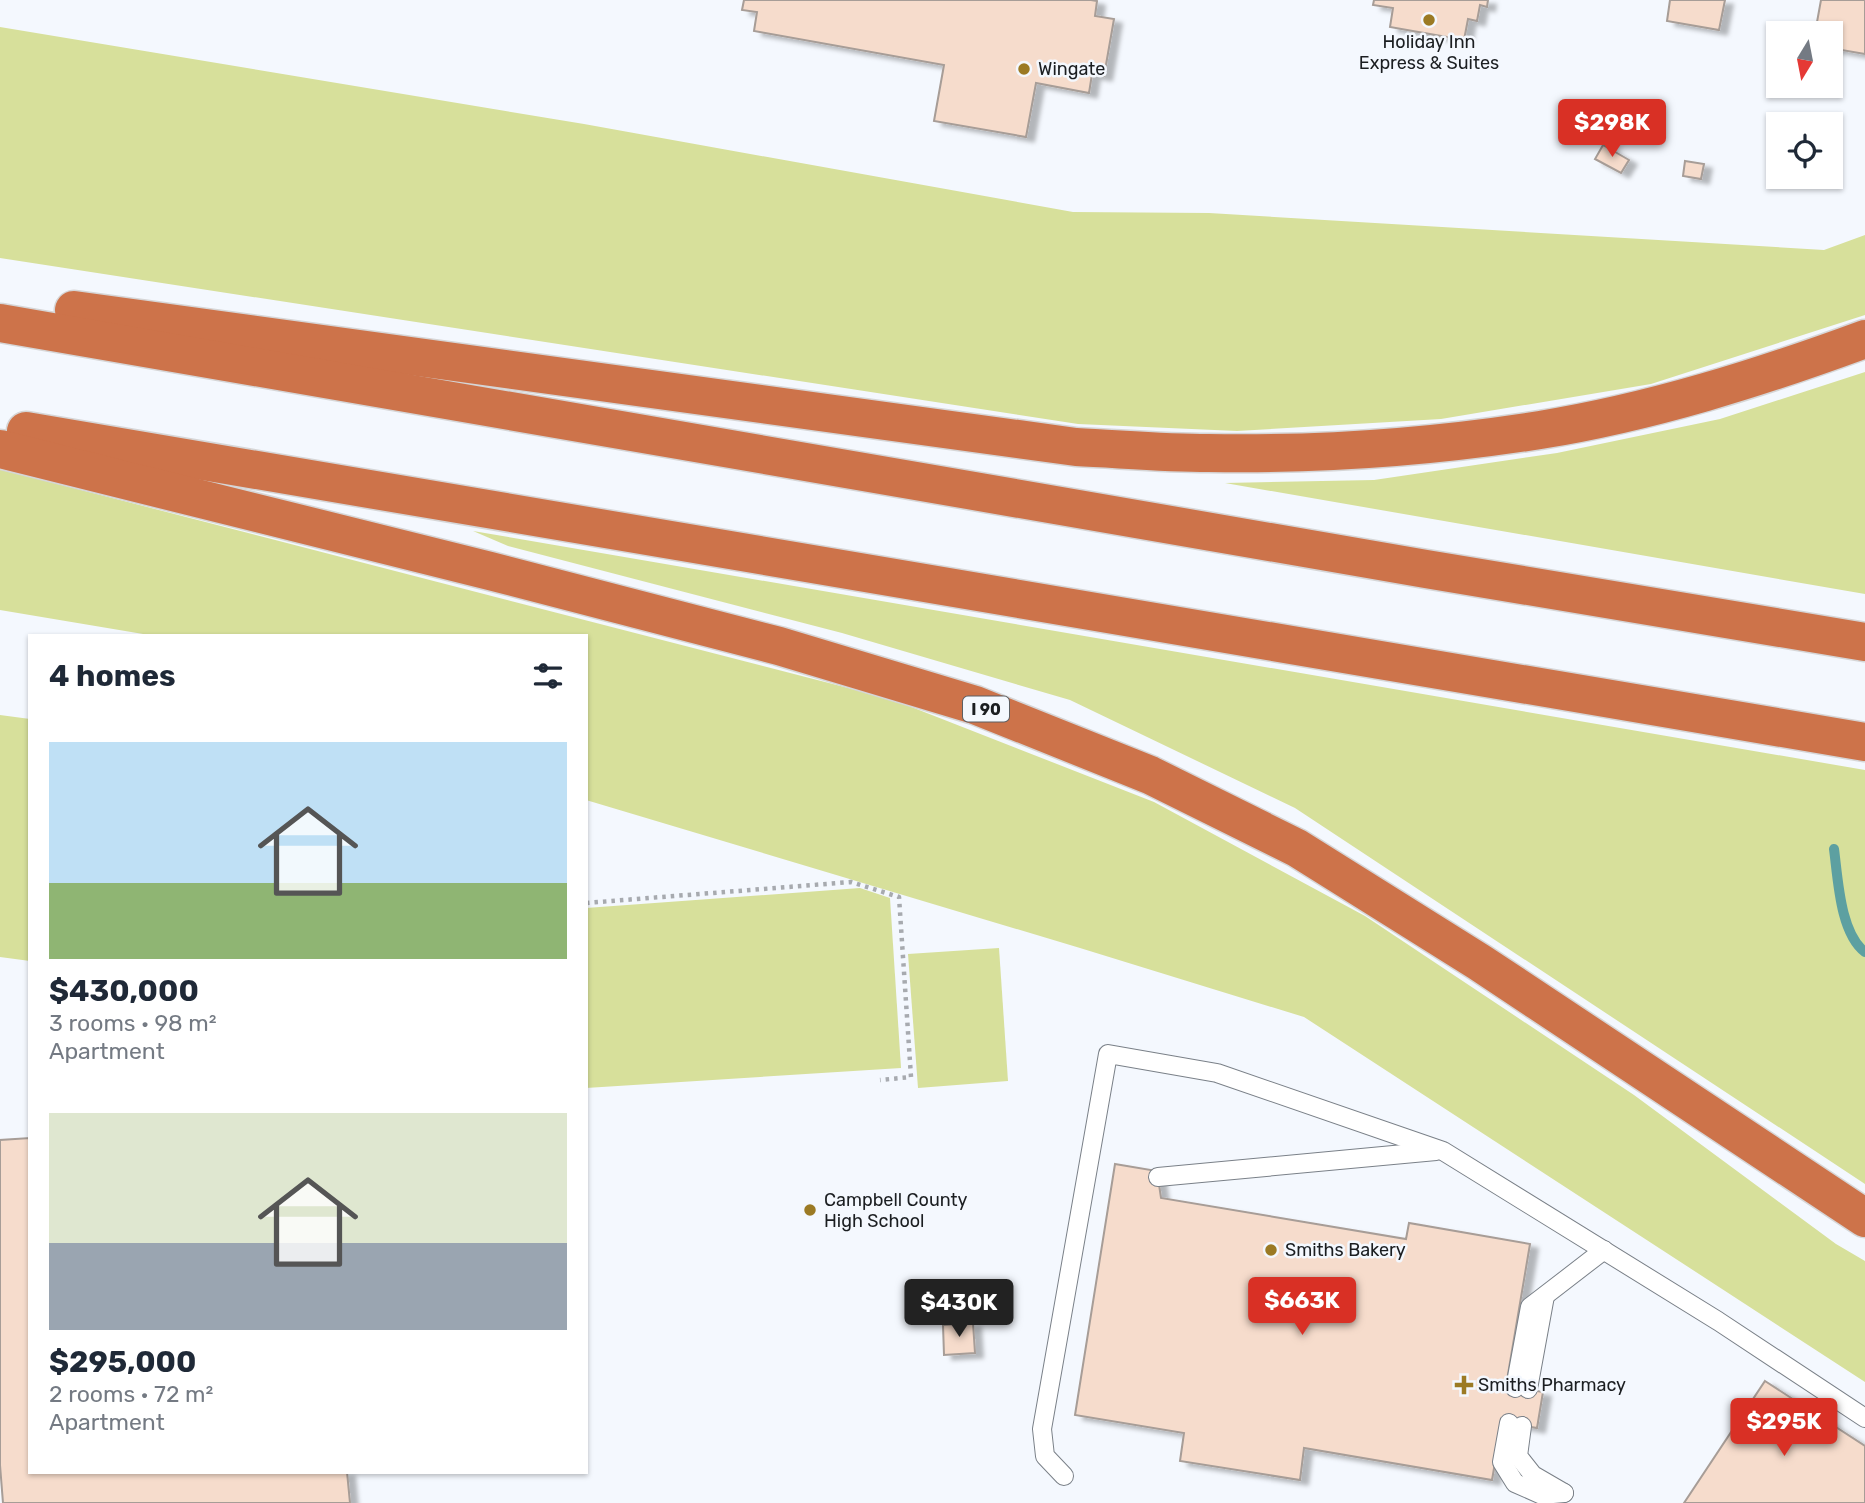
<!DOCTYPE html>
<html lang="en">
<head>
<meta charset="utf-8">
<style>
	:root { --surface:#fff; --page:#f2f2f3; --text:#1f2937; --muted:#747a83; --accent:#d93025 }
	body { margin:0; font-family:Rubik,sans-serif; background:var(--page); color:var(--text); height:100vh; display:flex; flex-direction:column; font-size:26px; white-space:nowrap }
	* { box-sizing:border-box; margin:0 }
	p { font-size:23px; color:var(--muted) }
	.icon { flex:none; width:38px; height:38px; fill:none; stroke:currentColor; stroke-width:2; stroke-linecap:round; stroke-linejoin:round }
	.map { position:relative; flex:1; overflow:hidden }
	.side { position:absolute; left:28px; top:634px; width:560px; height:840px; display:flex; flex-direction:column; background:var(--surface); border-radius:0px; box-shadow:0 2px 5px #0004 }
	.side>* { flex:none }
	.needle { width:46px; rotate:190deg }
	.buttons { position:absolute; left:1766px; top:21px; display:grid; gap:14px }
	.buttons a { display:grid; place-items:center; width:77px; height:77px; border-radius:0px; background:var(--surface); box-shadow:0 2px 5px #0004; font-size:35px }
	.price { position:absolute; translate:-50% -60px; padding:0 16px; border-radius:7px; background:var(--accent); color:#fff; font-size:23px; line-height:46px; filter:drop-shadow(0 2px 4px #0008) }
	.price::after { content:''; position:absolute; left:50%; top:42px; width:21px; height:16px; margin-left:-10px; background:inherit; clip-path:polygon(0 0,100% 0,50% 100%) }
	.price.active { background:#222; color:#fff }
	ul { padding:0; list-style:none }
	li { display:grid; align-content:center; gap:14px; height:371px; padding:0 21px }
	li span { display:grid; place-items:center; height:217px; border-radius:0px; color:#555 }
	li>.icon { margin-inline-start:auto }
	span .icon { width:126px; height:126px; fill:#fffc; stroke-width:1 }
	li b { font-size:30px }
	h2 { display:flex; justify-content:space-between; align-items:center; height:84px; padding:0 21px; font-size:30px }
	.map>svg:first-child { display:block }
	.green { fill:#d7e09b }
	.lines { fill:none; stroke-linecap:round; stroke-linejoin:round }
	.stream { stroke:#5da0a1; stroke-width:10 }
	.building { fill:#f6dccc; stroke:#a79d97; stroke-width:2; filter:url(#shadow) }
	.lane-casing { stroke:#7a8088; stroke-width:20 }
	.highway-casing { stroke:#d6d6d7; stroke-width:41 }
	.path { stroke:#a7aaaf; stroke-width:4.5; stroke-dasharray:3.5 5; stroke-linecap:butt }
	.lane { stroke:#fff; stroke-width:18 }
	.highway { stroke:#cd734a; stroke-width:38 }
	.poi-dot { fill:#9b7a24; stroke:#f4f8fe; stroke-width:2.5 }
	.labels { text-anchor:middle; stroke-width:5; stroke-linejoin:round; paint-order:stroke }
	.shield { fill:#f4f8fe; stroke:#5c5f63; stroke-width:2 }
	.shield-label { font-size:16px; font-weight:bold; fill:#1b1e21 }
	.poi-label { font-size:18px; fill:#1b1e21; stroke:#f4f8fe; text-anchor:start }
</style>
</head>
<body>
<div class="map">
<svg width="1865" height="1503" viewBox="0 0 1865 1503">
	<defs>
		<filter id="shadow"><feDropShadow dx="8" dy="4.5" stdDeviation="2" flood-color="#0004"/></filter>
	</defs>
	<rect width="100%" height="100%" fill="#f4f8fe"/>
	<g class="green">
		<path d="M0 27 584 124 1073 212 1209 213 1824 250 1865 235V315L1651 384 1441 419 1237 431 1078 424 0 258Z"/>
		<path d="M1865 372V594L1225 483 1374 480 1557 453 1720 419Z"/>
		<path d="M0 469 891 699 1154 802 1365 916 1634 1095 1836 1244 1865 1261V1382L1304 1017 1080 948 586 800V635H149L0 610Z"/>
		<path d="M473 531 1865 770V1184L1295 808 1070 700 842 633 508 546Z"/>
		<path d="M0 715 30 719V961L0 957Z"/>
		<path d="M860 888 890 898 901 1068 586 1088V908Z"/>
		<path d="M999 948 1008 1081 918 1088 908 954Z"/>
	</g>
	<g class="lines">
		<path class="stream" d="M1834 849C1838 879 1840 933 1865 952"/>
	</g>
	<g class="building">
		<path d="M744 0H1091L1097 1 1095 16 1114 19 1104 76 1092 74 1089 93 1036 83 1026 137 934 121 944 65 754 31 757 12 742 10Z"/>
		<path d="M1374 0H1488L1487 7 1480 5 1477 21 1468 19 1464 40 1390 27 1393 8 1373 5Z"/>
		<path d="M1670 0H1725L1719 30 1667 21Z"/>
		<path d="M1821 0H1865V54L1830 48V33H1815Z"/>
		<path d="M1603 145 1629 160 1621 173 1595 159Z"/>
		<path d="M1685 161 1704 164 1701 179 1683 176Z"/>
		<path d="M30 1138V1472H347L350 1503H3L0 1465V1140Z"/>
		<path d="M1115 1164 1157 1171 1161 1198 1406 1239 1409 1223 1530 1244 1506 1386 1543 1392 1537 1428 1502 1422 1492 1480 1304 1448 1300 1480 1180 1461 1184 1433 1075 1415Z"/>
		<path d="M973 1323 975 1353 944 1355 943 1325Z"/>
		<path d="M1765 1381 1865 1446V1503H1684Z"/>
	</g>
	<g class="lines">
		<g class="lane-casing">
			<g id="lane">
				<path d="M1158 1177 1436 1151"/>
				<path d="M1515 1388 1530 1307 1604 1250"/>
				<path d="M1528 1389 1545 1296"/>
				<path d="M1509 1423 1502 1462 1515 1483 1542 1495 1564 1493"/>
				<path d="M1522 1426 1518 1456 1533 1475 1564 1493"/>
				<path d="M1064 1476 1045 1456 1042 1429 1108 1054 1217 1073 1443 1151 1718 1321 1865 1418"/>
			</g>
		</g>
		<g class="highway-casing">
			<g id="highway">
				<path d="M74 310 1076 447C1120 449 1164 453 1208 453 1318 455 1431 447 1540 430 1651 412 1759 378 1865 339"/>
				<path d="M0 323 1426 569 1865 642"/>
				<path d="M26 431 1865 742"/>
				<path d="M0 449 490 571 779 646 975 705 1150 775 1297 848 1479 962 1865 1218"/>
			</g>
		</g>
		<path class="path" d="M586 903 851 882 899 897 911 1077 880 1080"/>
		<use href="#lane" class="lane"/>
		<use href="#highway" class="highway"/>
	</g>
	<g class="poi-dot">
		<circle cx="1429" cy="20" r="7"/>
		<circle cx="1024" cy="69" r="7"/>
		<circle cx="810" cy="1210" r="7"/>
		<circle cx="1271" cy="1250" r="7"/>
		<path d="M1460.5 1374.5h7v7h7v7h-7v7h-7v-7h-7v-7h7z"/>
	</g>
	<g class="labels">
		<rect class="shield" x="963" y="696.5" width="46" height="25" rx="5"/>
		<g class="shield-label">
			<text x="986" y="715">I 90</text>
		</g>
		<g class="poi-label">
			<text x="1429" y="48" text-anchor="middle">Holiday Inn<tspan x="1429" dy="21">Express &amp; Suites</tspan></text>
			<text x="1038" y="75">Wingate</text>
			<text x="824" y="1206">Campbell County<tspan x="824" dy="21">High School</tspan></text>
			<text x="1285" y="1256">Smiths Bakery</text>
			<text x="1478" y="1391">Smiths Pharmacy</text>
		</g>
	</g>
</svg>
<div class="buttons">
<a><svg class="needle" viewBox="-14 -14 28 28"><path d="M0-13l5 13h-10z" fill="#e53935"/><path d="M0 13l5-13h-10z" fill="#747a83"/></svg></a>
<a><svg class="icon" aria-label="locate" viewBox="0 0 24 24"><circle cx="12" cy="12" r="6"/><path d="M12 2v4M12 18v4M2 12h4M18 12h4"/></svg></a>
</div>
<b class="price" style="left:1612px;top:159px">$298K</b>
<b class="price" style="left:1302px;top:1337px">$663K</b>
<b class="price active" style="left:959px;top:1339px">$430K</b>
<b class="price" style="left:1784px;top:1458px">$295K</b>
<section class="side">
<h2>4 homes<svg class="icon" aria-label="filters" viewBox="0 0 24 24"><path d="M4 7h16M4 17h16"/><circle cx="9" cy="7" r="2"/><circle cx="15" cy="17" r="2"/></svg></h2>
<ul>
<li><span style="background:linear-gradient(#bfe0f5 65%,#8fb573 0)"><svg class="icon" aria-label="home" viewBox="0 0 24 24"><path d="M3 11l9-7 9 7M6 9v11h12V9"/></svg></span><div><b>$430,000</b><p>3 rooms · 98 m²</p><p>Apartment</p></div></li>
<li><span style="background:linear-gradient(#dfe7d0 60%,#9aa5b1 0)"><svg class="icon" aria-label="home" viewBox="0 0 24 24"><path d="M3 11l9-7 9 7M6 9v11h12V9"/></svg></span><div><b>$295,000</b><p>2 rooms · 72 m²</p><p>Apartment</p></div></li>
</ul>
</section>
</div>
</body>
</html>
